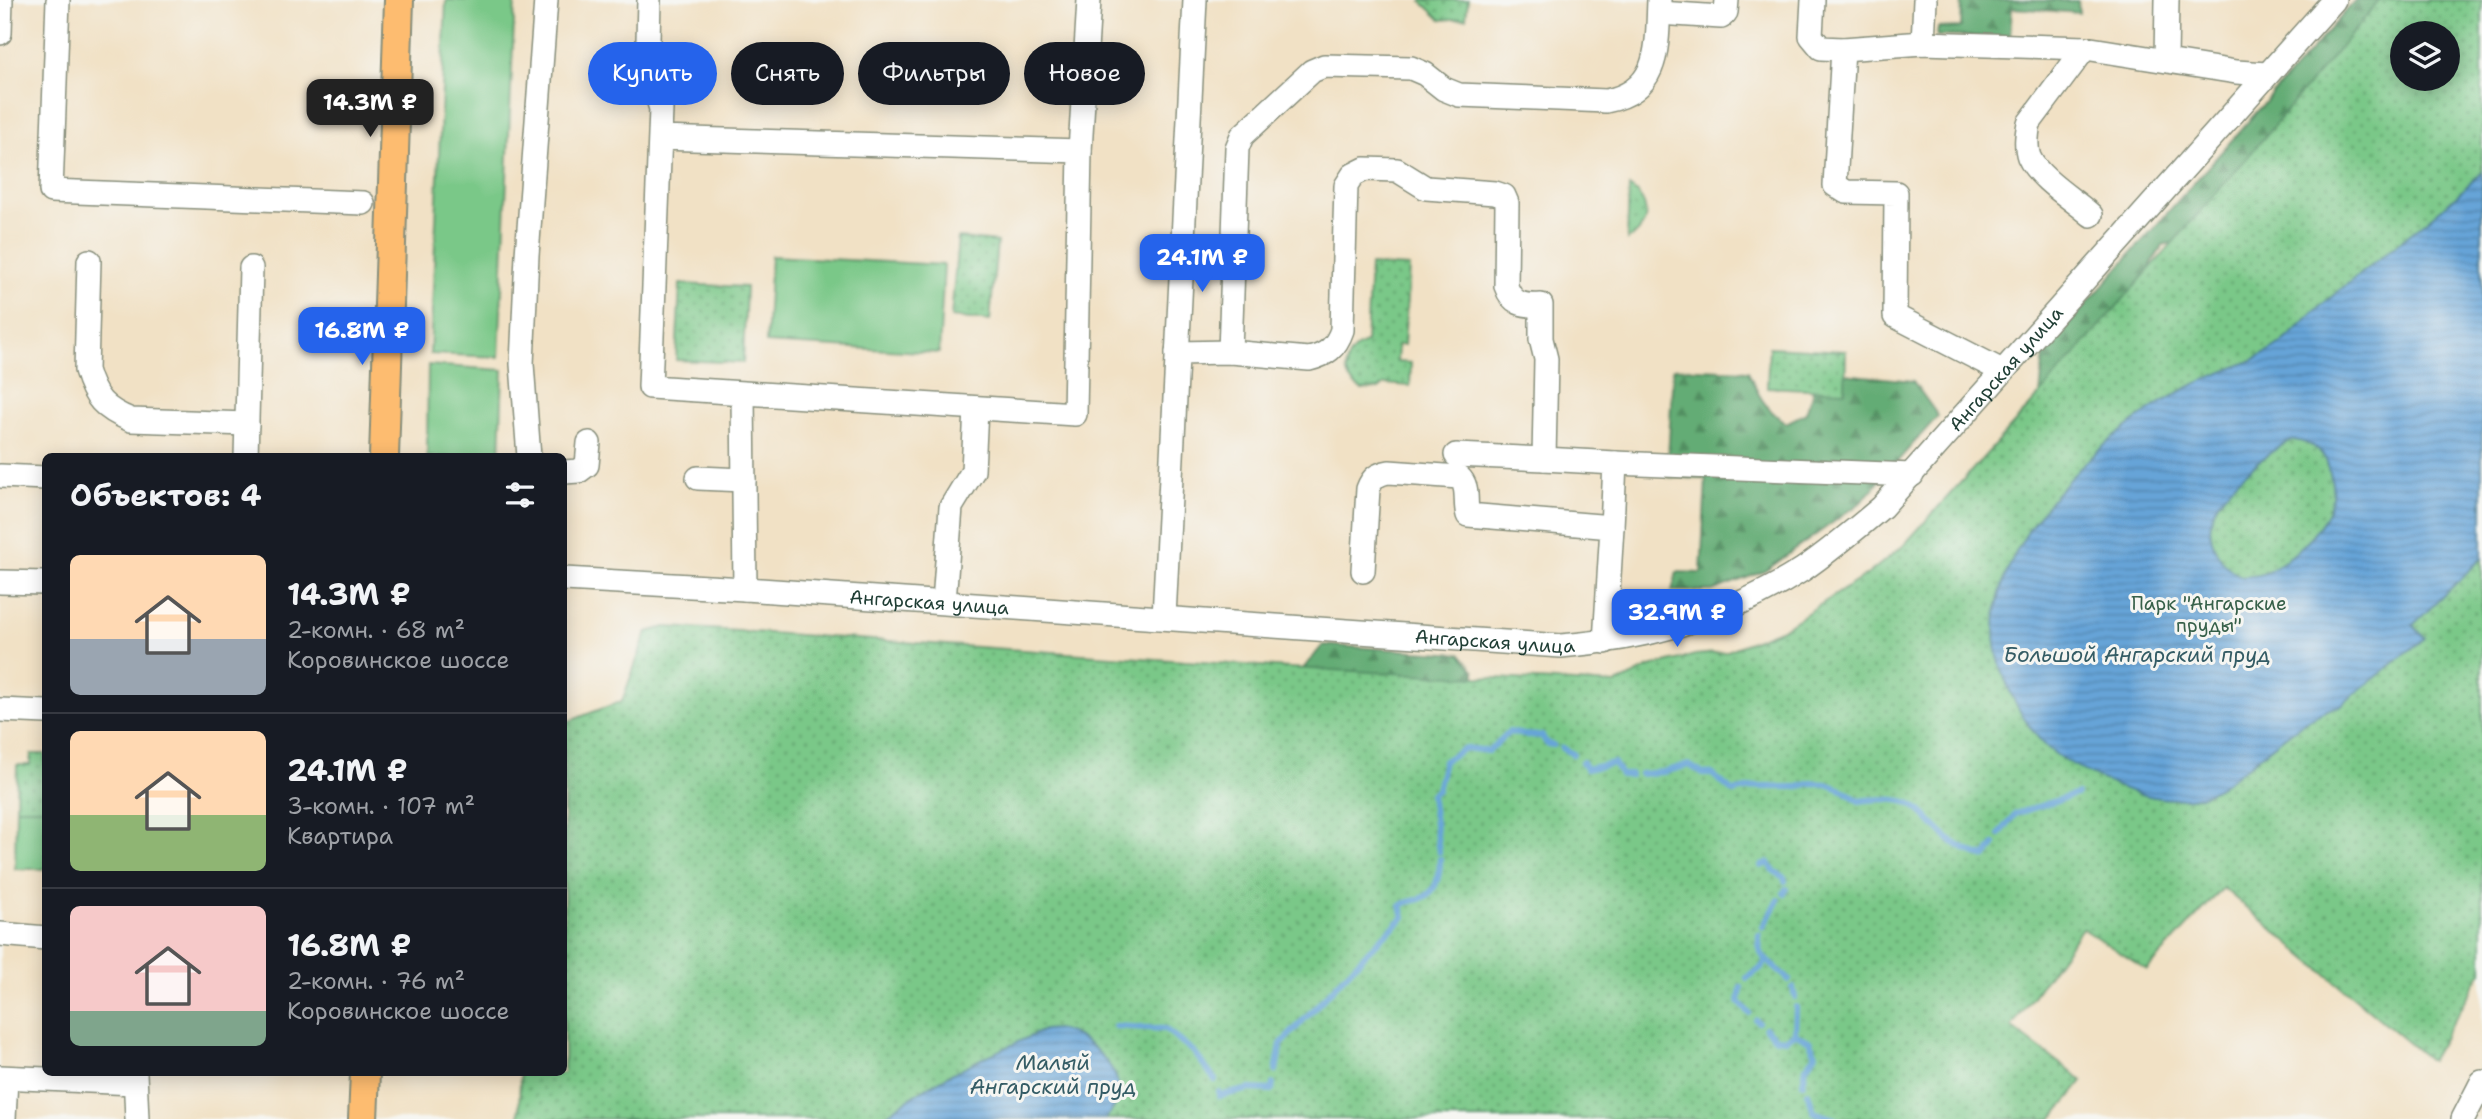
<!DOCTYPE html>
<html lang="ru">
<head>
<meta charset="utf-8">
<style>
	:root { --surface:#171b24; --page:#20242c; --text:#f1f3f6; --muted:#9ea1a6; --line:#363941; --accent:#2563eb }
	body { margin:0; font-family:"Shantell Sans",sans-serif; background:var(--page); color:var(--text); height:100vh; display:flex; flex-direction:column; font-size:26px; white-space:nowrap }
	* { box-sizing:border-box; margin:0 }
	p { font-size:23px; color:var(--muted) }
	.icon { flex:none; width:38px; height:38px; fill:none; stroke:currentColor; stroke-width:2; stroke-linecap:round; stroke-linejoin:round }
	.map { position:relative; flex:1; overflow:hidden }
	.sheet { position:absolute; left:42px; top:453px; width:525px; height:623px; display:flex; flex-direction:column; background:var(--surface); border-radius:10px; box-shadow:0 4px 18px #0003 }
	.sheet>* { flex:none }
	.guide { position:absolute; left:588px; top:42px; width:665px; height:63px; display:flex; gap:14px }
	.buttons { position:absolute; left:2390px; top:21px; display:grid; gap:14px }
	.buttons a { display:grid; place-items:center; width:70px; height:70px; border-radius:50%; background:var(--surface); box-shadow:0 4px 18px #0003; font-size:35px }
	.price { position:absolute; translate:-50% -60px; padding:0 16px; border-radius:14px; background:var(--accent); color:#fff; font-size:23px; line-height:46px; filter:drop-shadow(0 2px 4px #0008) }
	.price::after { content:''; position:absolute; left:50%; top:42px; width:21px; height:16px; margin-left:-10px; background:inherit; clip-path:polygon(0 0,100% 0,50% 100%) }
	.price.on { background:#222; color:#fff }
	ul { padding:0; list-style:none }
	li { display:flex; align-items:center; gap:21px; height:175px; padding:0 28px }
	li+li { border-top:2px solid var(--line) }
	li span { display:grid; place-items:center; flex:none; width:196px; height:140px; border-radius:10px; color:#555 }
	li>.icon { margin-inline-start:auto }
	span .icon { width:84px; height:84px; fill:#fffc; stroke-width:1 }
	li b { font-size:30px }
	h2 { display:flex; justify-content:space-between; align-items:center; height:84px; padding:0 28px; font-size:30px }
	.tag { padding:0 24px; border-radius:32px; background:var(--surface); box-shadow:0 4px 18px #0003; font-size:24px; line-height:63px }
	.tag.on { background:var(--accent); color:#fff }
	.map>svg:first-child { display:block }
	.green { fill:#7ac888; stroke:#4c825e; stroke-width:2 }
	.forest { fill:url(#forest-firs); stroke:#417454; stroke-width:2 }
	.park { fill:url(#park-dots); stroke:#4c825e; stroke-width:2; fill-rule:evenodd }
	.water { fill:url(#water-rules); stroke:#427086; stroke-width:2; fill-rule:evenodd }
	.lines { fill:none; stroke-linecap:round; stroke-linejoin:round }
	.stream { stroke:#66a4d8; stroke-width:6 }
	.minor-casing { stroke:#888f7c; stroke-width:26 }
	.major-casing { stroke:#888f7c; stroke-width:32 }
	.minor { stroke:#fff; stroke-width:23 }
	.major { stroke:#fdbc70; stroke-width:28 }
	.labels { text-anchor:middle; stroke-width:6; stroke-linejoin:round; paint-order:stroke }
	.street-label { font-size:19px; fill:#1f3d34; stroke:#f6f6f2 }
	.park-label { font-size:19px; fill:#366049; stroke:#f6f6f2 }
	.water-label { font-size:21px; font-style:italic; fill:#345c65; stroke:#f6f6f2 }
</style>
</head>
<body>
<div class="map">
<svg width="2482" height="1119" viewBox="0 0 2482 1119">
	<defs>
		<pattern id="forest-firs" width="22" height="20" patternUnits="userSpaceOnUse" patternTransform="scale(1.75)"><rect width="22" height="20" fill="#63ac74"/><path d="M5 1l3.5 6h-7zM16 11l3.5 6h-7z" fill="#518d60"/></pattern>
		<pattern id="park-dots" width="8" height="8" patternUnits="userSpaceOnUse" patternTransform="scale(1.75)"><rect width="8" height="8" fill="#7ac888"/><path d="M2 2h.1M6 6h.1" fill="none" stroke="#63a470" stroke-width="1.8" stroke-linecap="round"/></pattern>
		<pattern id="water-rules" width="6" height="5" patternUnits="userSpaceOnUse" patternTransform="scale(1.75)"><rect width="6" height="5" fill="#66a4d8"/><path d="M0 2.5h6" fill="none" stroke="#5387b0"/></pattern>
	</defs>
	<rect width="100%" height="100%" fill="#f6f6f2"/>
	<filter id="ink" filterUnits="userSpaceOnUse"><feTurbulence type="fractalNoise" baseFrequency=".0143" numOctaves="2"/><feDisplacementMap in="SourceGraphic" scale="14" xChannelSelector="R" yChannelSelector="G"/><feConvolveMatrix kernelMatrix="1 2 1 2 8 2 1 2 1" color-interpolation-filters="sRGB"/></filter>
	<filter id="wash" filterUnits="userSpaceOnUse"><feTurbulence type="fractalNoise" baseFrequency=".00686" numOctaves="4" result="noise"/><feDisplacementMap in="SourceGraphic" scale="28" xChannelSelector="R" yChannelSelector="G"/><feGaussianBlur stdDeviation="1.57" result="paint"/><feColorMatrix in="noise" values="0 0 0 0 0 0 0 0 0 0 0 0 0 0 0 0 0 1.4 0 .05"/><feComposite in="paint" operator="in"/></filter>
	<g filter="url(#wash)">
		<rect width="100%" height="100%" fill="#f1e1c5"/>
		<g class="green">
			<path d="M446 0H515L499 357 430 354Z"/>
			<path d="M771 256 944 265 939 353 766 343Z"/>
			<path d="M428 365 503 370 500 457H427Z"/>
			<path d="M16 808H45V869H15Z"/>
		</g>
		<g class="forest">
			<path d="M1962 0 2078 1 2079 13 2012 8 2010 37 1937 36 1938 28 1961 27Z"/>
			<path d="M2356 0H2419L2188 239 2163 245 2150 266 2149 281 2037 428 2044 352Z"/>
			<path d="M1673 368 1748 371C1758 395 1764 408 1786 423L1806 413 1813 391 1815 371 1913 381 1938 416 1860 503 1765 571 1712 591H1672L1677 572 1701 573 1706 479 1667 477Z"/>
			<path d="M1323 645 1461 654 1475 671V688L1302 670Z"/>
		</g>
		<g class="park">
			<path d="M1424 0H1468L1466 18 1441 20 1422 2Z"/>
			<path d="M2380 0H2482V972L2430 1061 2223 888 2147 970 2082 928 2011 1027 2083 1081 2052 1119H519L520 1073H564V723L622 701 647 632 666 627 709 629 1290 668 1616 684 1650 667 1695 655 1725 652 1782 629 1868 574 1903 546 2029 407 2245 160ZM2403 33H2448V79H2403Z"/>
			<path d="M1629 187C1652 201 1651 228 1627 240Z"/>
			<path d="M958 238 997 242 990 321 951 317Z"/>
			<path d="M1370 265 1409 267 1404 345H1398L1397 362 1411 363 1410 386 1385 384 1379 389 1362 390C1339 378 1342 351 1366 343Z"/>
			<path d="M680 284 746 287 743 363 676 360Z"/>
			<path d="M1769 347 1846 351 1845 391 1767 387Z"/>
			<path d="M31 754H45V808H16L17 765H30Z"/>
		</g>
		<g class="water">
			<path d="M2482 172V313L2479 330 2482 339 2479 337 2478 339 2482 341V558L2413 625 2425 638 2340 706C2312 711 2268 750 2244 769 2230 779 2217 791 2200 796 2153 808 2103 782 2063 759 2032 741 2010 698 2000 664 1967 554 2106 427 2195 384 2223 370 2254 363 2279 345 2293 335 2304 320 2317 309 2372 262 2429 223 2482 172ZM2294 440C2312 443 2325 451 2329 469 2332 480 2334 491 2331 502 2325 529 2289 562 2265 573 2258 576 2250 576 2243 577 2220 567 2204 538 2213 513 2221 490 2272 447 2294 440Z"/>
			<path d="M1056 1029C1082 1032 1121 1066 1119 1094 1118 1104 1111 1112 1105 1119H881C929 1080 988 1056 1044 1030Z"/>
		</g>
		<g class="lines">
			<g class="stream">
				<path d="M1562 748 1573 754"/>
				<path d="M1582 762 1586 769 1614 763 1621 775H1631"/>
				<path d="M1641 774 1663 772 1689 765 1703 774H1712L1733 792 1756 787H1798L1811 783 1827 784 1845 791 1859 801C1871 799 1897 798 1909 803 1920 808 1929 820 1938 829 1950 842 1968 853 1986 857L1995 844"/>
				<path d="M2000 834 2015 814 2077 794"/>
				<path d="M1439 852 1431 795 1437 790 1444 761 1465 748 1489 751 1509 732 1524 735 1542 736 1547 744 1553 745"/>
				<path d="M1761 866 1769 863 1774 871 1784 877 1785 881"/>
				<path d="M1784 893 1786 889"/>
				<path d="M1763 927 1778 900"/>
				<path d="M1759 935C1757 962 1773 963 1789 980"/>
				<path d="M1747 978 1762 967 1766 961"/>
				<path d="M1741 987 1739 1002 1749 1013"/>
				<path d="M1793 988 1795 997"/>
				<path d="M1756 1020 1758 1022"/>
				<path d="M1115 1026 1165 1029 1193 1051 1215 1080"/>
				<path d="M1765 1028 1776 1038 1786 1039 1795 1033"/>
				<path d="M1795 1033 1809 1041 1816 1054 1806 1067 1803 1083"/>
				<path d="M1795 1033 1796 1007"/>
				<path d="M1276 1071 1281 1044 1369 950 1404 917 1401 906C1408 900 1413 902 1422 898 1437 892 1440 873 1440 859"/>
				<path d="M1219 1092V1096L1250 1089 1272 1090 1273 1084"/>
				<path d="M1808 1093 1814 1112 1834 1119"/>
			</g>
		</g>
	</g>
	<g filter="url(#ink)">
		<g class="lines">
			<g class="minor-casing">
				<g id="minor">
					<path d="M58 0 51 191 363 203"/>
					<path d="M649 0 647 81 658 99 661 109 650 387 1075 414 1080 151 660 138"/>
					<path d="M1813 0 1811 36 1821 48 1843 49 1835 185 1846 192 1896 193 1895 316 2002 371"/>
					<path d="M1659 13 1721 17 1726 12 1727 0"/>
					<path d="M0 33 1 0"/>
					<path d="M1923 43 1925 0"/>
					<path d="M2085 48 2029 123C2027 134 2025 146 2029 157 2038 178 2074 200 2091 215"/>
					<path d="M1843 49 1923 43 2085 48 2236 72 2267 74"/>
					<path d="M2166 60 2167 0"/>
					<path d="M1080 151 1089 0"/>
					<path d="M89 261 86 370C94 398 104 409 131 420L247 424"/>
					<path d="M1230 352 1237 148 1242 136 1312 71 1324 66 1411 68 1425 74 1444 89 1459 95 1606 101C1661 91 1657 45 1659 0"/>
					<path d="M1177 353 1230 352 1309 359C1326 355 1336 348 1342 330L1346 186 1353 175 1365 169 1397 170 1426 188 1495 193 1504 196 1507 203 1506 286C1512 304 1523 306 1541 305V339L1546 359 1544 459 1615 463 1612 527"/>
					<path d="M743 394 745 589"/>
					<path d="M1456 455 1544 459"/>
					<path d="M246 457 251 268"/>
					<path d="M529 457 522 364 527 255 546 0"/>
					<path d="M1615 463 1912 475"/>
					<path d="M564 472 579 471 587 465 589 443"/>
					<path d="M0 476 46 478"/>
					<path d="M698 478 744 480"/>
					<path d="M1363 571 1368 489C1372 478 1377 474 1389 472L1459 477C1470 487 1464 502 1468 515L1612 527 1605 642"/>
					<path id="s1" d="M564 579 745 589 1561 646C1646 639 1730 616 1802 570 1830 551 1856 529 1882 507L2334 0"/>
					<path d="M0 582 46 583"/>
					<path d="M944 602 951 507 973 471 976 408"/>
					<path d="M1164 617 1195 0"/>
					<path d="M0 710 46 712"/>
					<path d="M0 934 46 938"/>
					<path d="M135 1073 137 1119"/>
					<path d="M0 1077 134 1083"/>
					<path d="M4 1119 6 1078"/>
					<path d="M2463 1119 2482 1082"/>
				</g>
			</g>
			<g class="major-casing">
				<g id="major">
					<path d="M384 457 399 0"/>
					<path d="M363 1119 365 1073"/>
				</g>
			</g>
			<use href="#minor" class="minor"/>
			<use href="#major" class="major"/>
		</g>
	</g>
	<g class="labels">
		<g class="street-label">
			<text dy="7" stroke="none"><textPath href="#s1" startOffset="1542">Ангарская улица</textPath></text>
			<text dy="7" stroke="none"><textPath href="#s1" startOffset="366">Ангарская улица</textPath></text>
			<text dy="7" stroke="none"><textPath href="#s1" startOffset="933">Ангарская улица</textPath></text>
		</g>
		<g class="park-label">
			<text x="2209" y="610">Парк "Ангарские<tspan x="2209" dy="22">пруды"</tspan></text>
		</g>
		<g class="water-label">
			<text x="2137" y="662">Большой Ангарский пруд</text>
			<text x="1053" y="1070">Малый<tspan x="1053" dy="24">Ангарский пруд</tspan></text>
		</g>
	</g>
</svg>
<div class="buttons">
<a><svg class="icon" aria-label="layers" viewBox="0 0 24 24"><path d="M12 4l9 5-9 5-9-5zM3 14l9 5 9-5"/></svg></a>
</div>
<b class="price on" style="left:370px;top:139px">14.3M ₽</b>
<b class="price" style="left:1202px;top:294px">24.1M ₽</b>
<b class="price" style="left:362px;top:367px">16.8M ₽</b>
<b class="price" style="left:1677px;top:649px">32.9M ₽</b>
<div class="guide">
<a class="tag on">Купить</a>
<a class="tag">Снять</a>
<a class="tag">Фильтры</a>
<a class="tag">Новое</a>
</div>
<section class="sheet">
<h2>Объектов: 4<svg class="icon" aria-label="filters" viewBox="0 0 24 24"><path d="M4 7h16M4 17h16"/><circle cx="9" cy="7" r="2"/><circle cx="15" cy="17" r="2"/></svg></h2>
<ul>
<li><span style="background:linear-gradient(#ffd9b3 60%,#9aa5b1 0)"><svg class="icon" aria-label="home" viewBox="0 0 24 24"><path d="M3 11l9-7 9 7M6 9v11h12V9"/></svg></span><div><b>14.3M ₽</b><p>2-комн. · 68 m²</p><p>Коровинское шоссе</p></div></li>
<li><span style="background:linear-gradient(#ffd9b3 60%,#8fb573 0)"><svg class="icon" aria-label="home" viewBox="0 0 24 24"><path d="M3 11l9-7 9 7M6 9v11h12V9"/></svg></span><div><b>24.1M ₽</b><p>3-комн. · 107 m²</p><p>Квартира</p></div></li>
<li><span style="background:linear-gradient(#f6c9c9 75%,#7fa58c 0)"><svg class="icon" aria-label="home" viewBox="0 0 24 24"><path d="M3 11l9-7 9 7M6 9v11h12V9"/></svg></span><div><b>16.8M ₽</b><p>2-комн. · 76 m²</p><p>Коровинское шоссе</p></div></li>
</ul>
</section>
</div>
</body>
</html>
